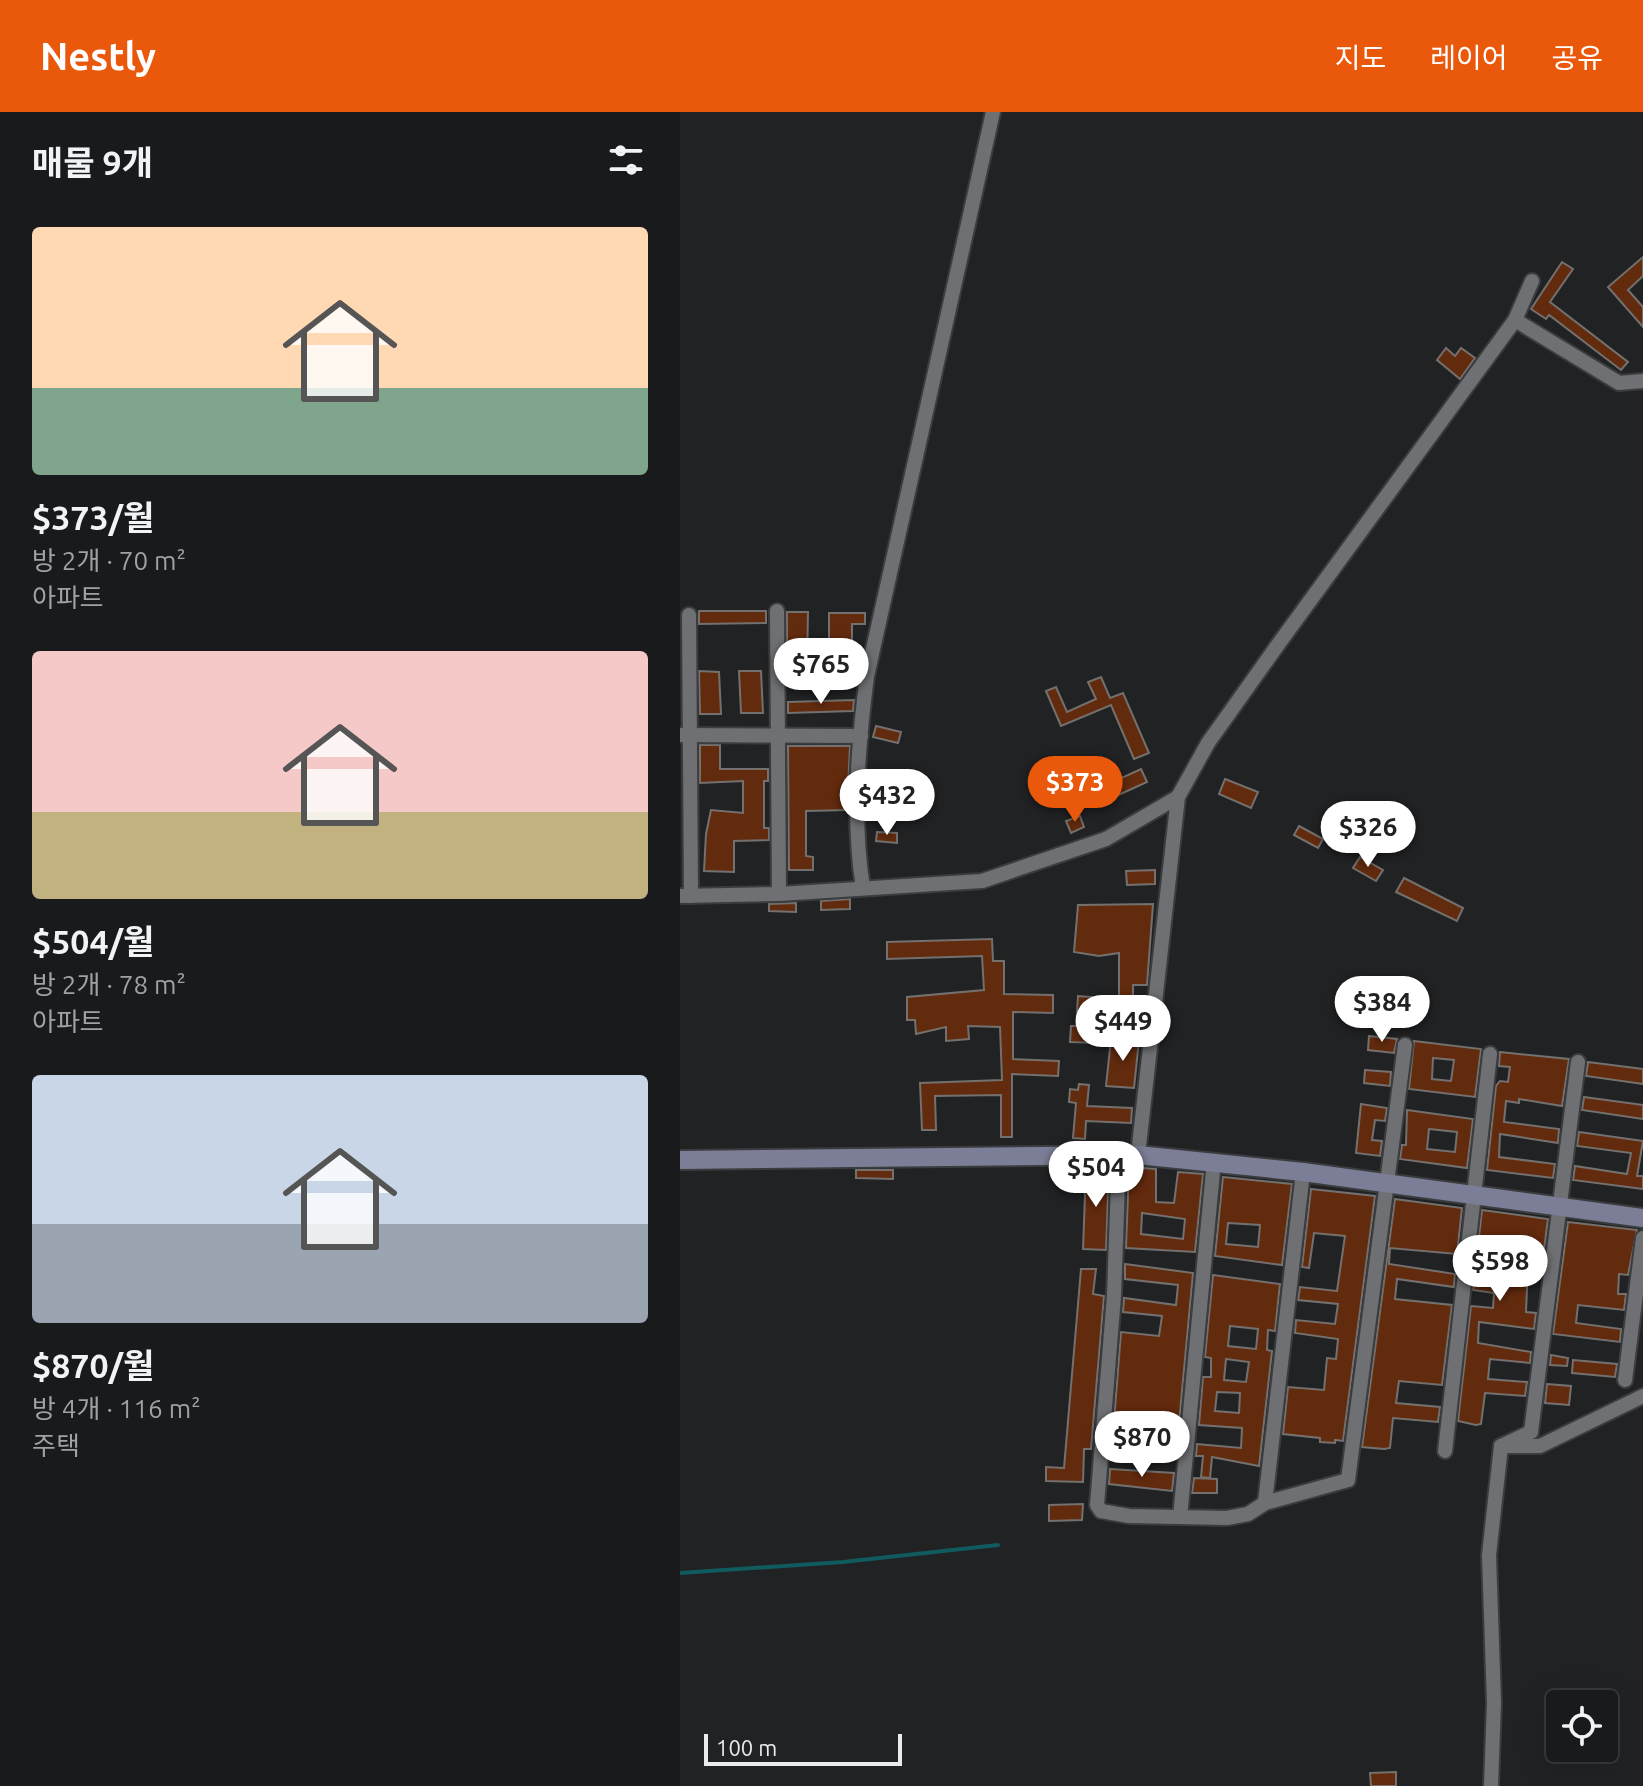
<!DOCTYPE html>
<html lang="ko">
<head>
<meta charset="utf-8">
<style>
	:root { --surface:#191a1b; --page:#262728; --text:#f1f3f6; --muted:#9fa1a3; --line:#37383a; --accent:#ea580c }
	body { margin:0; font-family:Ubuntu,"Noto Sans KR",sans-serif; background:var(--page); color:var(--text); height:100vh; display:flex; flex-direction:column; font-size:30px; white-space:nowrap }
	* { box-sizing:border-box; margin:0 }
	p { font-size:26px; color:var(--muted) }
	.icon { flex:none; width:44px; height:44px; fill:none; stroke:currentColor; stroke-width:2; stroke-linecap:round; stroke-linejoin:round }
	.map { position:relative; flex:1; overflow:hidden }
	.sheet { display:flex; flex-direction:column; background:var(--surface); width:680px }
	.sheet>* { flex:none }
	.controls { position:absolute; left:866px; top:1578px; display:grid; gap:16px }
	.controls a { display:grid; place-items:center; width:72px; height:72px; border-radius:8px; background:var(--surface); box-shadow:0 8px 32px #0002,0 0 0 2px var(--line); font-size:40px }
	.scale { position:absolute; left:24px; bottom:20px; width:198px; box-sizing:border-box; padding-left:8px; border:4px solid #eaebed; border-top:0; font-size:22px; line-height:28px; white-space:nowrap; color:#eaebed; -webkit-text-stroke:6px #212224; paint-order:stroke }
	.price { position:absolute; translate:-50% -68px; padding:0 18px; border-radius:28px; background:#fff; color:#222; font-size:26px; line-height:52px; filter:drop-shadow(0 2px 4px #0008) }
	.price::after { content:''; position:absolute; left:50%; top:48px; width:24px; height:18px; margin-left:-12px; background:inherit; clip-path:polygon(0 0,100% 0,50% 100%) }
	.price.selected { background:var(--accent); color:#fff }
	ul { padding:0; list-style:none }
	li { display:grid; align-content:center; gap:16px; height:424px; padding:0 32px }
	li span { display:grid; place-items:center; height:248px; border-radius:8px; color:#555 }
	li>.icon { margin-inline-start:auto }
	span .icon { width:144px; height:144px; fill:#fffc; stroke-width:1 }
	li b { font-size:34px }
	h2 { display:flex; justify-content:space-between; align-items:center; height:96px; padding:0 32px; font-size:34px }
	header { display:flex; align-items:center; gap:48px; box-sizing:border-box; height:112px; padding:0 40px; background:var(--accent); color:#fff }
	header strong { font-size:38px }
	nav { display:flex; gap:44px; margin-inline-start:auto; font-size:28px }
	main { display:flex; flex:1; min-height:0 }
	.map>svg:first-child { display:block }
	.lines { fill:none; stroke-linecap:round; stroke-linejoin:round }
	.stream { stroke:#0f5b5e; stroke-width:4 }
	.building { fill:#632b0e; stroke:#73706e; stroke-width:2; fill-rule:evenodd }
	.street-casing { stroke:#3b3c3e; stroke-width:18 }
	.secondary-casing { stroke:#3b3c3e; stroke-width:22 }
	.street { stroke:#6f7073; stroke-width:14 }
	.secondary { stroke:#7c7e97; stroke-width:18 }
</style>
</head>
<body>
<header>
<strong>Nestly</strong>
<nav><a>지도</a><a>레이어</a><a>공유</a></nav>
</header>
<main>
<section class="sheet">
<h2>매물 9개<svg class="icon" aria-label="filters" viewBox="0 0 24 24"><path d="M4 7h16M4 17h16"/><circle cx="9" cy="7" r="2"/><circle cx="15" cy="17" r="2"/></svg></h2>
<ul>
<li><span style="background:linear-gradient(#ffd9b3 65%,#7fa58c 0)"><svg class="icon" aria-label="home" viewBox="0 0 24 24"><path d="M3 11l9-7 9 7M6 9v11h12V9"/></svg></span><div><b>$373/월</b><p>방 2개 · 70 m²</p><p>아파트</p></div></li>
<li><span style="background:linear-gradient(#f6c9c9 65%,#c2b280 0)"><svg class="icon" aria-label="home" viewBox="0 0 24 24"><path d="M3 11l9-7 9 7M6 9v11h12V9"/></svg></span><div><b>$504/월</b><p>방 2개 · 78 m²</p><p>아파트</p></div></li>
<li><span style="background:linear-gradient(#c9d6e8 60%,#9aa5b1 0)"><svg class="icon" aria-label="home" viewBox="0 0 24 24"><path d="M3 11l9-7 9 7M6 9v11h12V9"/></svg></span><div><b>$870/월</b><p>방 4개 · 116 m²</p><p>주택</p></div></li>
</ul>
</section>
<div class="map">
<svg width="963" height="1674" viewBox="0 0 963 1674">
	<rect width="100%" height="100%" fill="#212224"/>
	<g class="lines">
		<path class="stream" d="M0 1461 163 1450 318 1433"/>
	</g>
	<g class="building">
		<path d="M963 145V164L948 178 963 195V215L928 175Z"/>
		<path d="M882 150 893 157 870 190 948 250 941 258 869 203 866 207 851 197Z"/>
		<path d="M766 236 775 244 781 236 795 246 780 267 757 248Z"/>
		<path d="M19 499H86V511L19 512Z"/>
		<path d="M107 500H128L127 555H149V501H185V512H172V555H178L177 567H107Z"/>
		<path d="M19 559 39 560 41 602H20Z"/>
		<path d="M59 559H81L83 601H61Z"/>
		<path d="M421 565 430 586 443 581 469 641 454 647 431 593 381 614 366 579 376 575 387 600 416 587 408 570Z"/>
		<path d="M174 588 173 599 108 601V590Z"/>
		<path d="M196 614 221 620 218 631 193 625Z"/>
		<path d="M20 633H40V657H88V669H84V716H89V728L54 729V760L24 759 26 722 31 698 63 701V669L20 671Z"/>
		<path d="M108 634H170L167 698 126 699V744L133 745V758H109Z"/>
		<path d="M461 657 467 670 421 691 415 678Z"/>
		<path d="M545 667 578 680 571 696 539 682Z"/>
		<path d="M400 704 404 715 391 721 386 709Z"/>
		<path d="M619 714 643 727 638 736 614 723Z"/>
		<path d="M197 720 217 721V731L196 729Z"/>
		<path d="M680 745 703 758 696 769 673 756Z"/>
		<path d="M475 758V772L447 773 446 759Z"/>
		<path d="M724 766 783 796 777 809 716 780Z"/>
		<path d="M170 787V797L141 798V789Z"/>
		<path d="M116 791V800L89 799V792Z"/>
		<path d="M473 792 467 873H453V894H463L462 908 420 906 419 931 390 930 391 914H396L398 884 439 887V841L419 844 394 840 398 793Z"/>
		<path d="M312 827 313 849H324V882L373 883V901L333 900V947L379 949 378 964 332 962V1025H321V983L255 984 256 1018H242L240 971 322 968 320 915 288 914 289 927 266 929V915L236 922 235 908H227V885L304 878 302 844 207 847V830Z"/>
		<path d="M689 924 717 927 714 941 688 938Z"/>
		<path d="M431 927 459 928 454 976 426 974Z"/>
		<path d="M734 929 801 937 795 985 729 977ZM753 946 774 948 771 969 752 967Z"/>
		<path d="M820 940 889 947 882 994 839 987V991L826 989 824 1010 879 1017 878 1031 820 1022 819 1045 875 1052 873 1066 807 1058 816 974 820 969 828 970 830 955 819 954Z"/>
		<path d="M908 950 963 957V972L906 964Z"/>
		<path d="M685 958 711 960 710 974 684 971Z"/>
		<path d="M399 972 409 973 407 994 452 996 451 1011 406 1009 405 1027 393 1026 396 991 389 990 390 977 398 978Z"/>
		<path d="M904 985 963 993V1007L902 998Z"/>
		<path d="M681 992 707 996 705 1009 695 1008 692 1028 702 1029 700 1044 676 1041Z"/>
		<path d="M727 998 793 1007 787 1056 720 1047 722 1033H726ZM749 1017 777 1020 775 1040 747 1037Z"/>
		<path d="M899 1020 963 1029 957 1064H963V1077L893 1068 895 1054 947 1062 951 1041 897 1034Z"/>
		<path d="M449 1055 476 1057V1090L494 1091 498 1060 523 1062 515 1140 446 1136ZM462 1101 505 1107 503 1127 461 1122Z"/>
		<path d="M406 1056H429L426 1138 403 1137Z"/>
		<path d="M176 1058H213V1067L176 1066Z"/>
		<path d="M543 1065 612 1072 602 1153 535 1144ZM548 1111 580 1113 578 1135 546 1132Z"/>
		<path d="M631 1077 695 1084 663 1329 655 1328V1331L640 1330V1326L603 1322 608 1275 644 1278 647 1246 656 1247 658 1227 615 1221 616 1208 655 1212 658 1192 618 1188 620 1175 657 1179 665 1124 634 1121 629 1156 622 1155Z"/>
		<path d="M715 1087 782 1096 777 1142 710 1136 709 1152 775 1162 774 1175 717 1167 715 1187 772 1193 762 1273 719 1269 716 1291 760 1295 758 1310 713 1306 710 1336 704 1337 682 1335Z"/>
		<path d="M802 1098 868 1107 862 1153H848L846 1200 856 1201 854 1217 799 1210 798 1231 851 1240 850 1251 810 1247 808 1267 847 1270 845 1284 805 1281 801 1312 796 1313 778 1309 791 1194 813 1196 814 1181 793 1178Z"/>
		<path d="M888 1110 957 1118 948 1163 939 1162 938 1182H946L944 1198 898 1193 896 1211 941 1217 940 1230 873 1222Z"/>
		<path d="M445 1152 513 1161 499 1311 457 1305 455 1325 497 1330 496 1343 432 1335 441 1220 479 1224 482 1204 443 1200 444 1186 496 1193 498 1173 445 1167Z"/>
		<path d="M401 1157H416L413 1182 424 1184 411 1337H404L403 1370 366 1369V1355L384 1356Z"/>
		<path d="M533 1163 600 1172 595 1219 588 1218 587 1238 592 1239 579 1354 532 1345 530 1366 521 1365 523 1344H516L517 1332 561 1336 562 1316 519 1313 523 1265H531V1246L525 1245ZM550 1214 578 1217 576 1237 548 1234ZM546 1247 569 1250 566 1270 544 1268ZM537 1280 560 1281 559 1301 535 1299Z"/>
		<path d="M871 1243 888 1246 887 1254 870 1253Z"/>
		<path d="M893 1248 937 1252 935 1265 892 1261Z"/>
		<path d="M867 1272 891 1274 889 1293 865 1291Z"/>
		<path d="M430 1357 494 1361 492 1379 429 1372Z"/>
		<path d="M514 1366 537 1367V1381H512Z"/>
		<path d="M403 1392 402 1408 369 1409V1393Z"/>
		<path d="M716 1660V1674H691L690 1661Z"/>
	</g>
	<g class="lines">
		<g class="street-casing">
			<g id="street">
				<path d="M835 208 939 271 963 269"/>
				<path d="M97 499 99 782"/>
				<path d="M9 503 11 784"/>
				<path d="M1 623 181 624"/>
				<path d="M183 776C172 707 178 633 187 564L313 0"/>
				<path d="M0 784 99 782 302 769 426 727 498 685"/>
				<path d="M439 1043 434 1184 417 1393 421 1399 449 1404 547 1406 568 1402 585 1391 668 1368 725 933"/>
				<path d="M458 1043 498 685 528 631 597 534 835 208 852 169"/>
				<path d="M945 1268 963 1126"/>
				<path d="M821 1334 851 1320 898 950"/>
				<path d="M827 1334H860L963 1284"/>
				<path d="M765 1339 810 942"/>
				<path d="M585 1391 623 1060"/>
				<path d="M500 1405 534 1049"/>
				<path d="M811 1674 814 1591 809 1443 821 1334"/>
			</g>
		</g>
		<g class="secondary-casing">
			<path id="secondary" d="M0 1048 458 1043 623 1060 963 1106"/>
		</g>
		<use href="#street" class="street"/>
		<use href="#secondary" class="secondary"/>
	</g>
</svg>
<div class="controls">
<a><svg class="icon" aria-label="locate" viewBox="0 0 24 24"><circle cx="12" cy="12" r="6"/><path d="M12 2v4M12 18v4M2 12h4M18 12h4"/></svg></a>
</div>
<div class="scale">100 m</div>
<b class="price" style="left:141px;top:594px">$765</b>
<b class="price selected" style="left:395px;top:712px">$373</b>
<b class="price" style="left:207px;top:725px">$432</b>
<b class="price" style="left:688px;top:757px">$326</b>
<b class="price" style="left:702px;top:932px">$384</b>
<b class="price" style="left:443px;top:951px">$449</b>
<b class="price" style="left:416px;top:1097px">$504</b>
<b class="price" style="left:820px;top:1191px">$598</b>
<b class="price" style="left:462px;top:1367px">$870</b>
</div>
</main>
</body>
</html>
